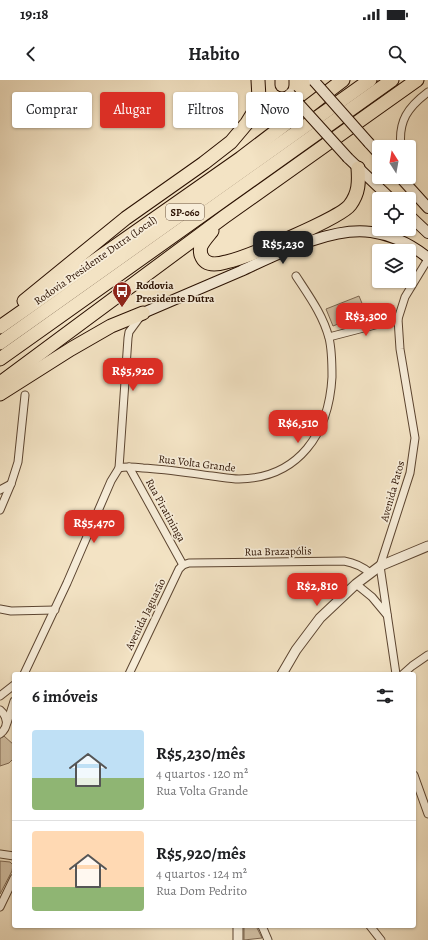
<!DOCTYPE html>
<html lang="pt">
<head>
<meta charset="utf-8">
<style>
	:root { --surface:#fff; --page:#f2f2f2; --text:#202124; --muted:#757577; --line:#e0e0e0; --accent:#d93025 }
	body { margin:0; font-family:Alegreya,serif; background:var(--page); color:var(--text); height:100vh; display:flex; flex-direction:column; font-size:15px; white-space:nowrap }
	* { box-sizing:border-box; margin:0 }
	p { font-size:13px; color:var(--muted) }
	.icon { flex:none; width:22px; height:22px; fill:none; stroke:currentColor; stroke-width:2; stroke-linecap:round; stroke-linejoin:round }
	.map { position:relative; flex:1; overflow:hidden }
	.details { position:absolute; left:12px; top:592px; width:404px; height:256px; display:flex; flex-direction:column; background:var(--surface); border-radius:4px; box-shadow:0 1px 3px #0004 }
	.details>* { flex:none }
	.hud { position:absolute; left:12px; top:12px; width:404px; height:36px; display:flex; gap:8px }
	.needle { width:26px; rotate:349deg }
	.controls { position:absolute; left:372px; top:60px; display:grid; gap:8px }
	.controls a { display:grid; place-items:center; width:44px; height:44px; border-radius:4px; background:var(--surface); box-shadow:0 1px 3px #0004; font-size:20px }
	.price { position:absolute; translate:-50% -34px; padding:0 9px; border-radius:8px; background:var(--accent); color:#fff; font-size:13px; line-height:26px; filter:drop-shadow(0 1px 2px #0008) }
	.price::after { content:''; position:absolute; left:50%; top:24px; width:12px; height:9px; margin-left:-6px; background:inherit; clip-path:polygon(0 0,100% 0,50% 100%) }
	.price.on { background:#222; color:#fff }
	ul { padding:0; list-style:none }
	li { display:flex; align-items:center; gap:12px; height:100px; padding:0 20px }
	li+li { border-top:1px solid var(--line) }
	li span { display:grid; place-items:center; flex:none; width:112px; height:80px; border-radius:4px; color:#555 }
	li>.icon { margin-inline-start:auto }
	span .icon { width:48px; height:48px; fill:#fffc; stroke-width:1 }
	li b { font-size:17px }
	h2 { display:flex; justify-content:space-between; align-items:center; height:48px; padding:0 20px; font-size:17px }
	.pill { padding:0 14px; border-radius:4px; background:var(--surface); box-shadow:0 1px 3px #0004; font-size:14px; line-height:36px }
	.pill.on { background:var(--accent); color:#fff }
	.status { display:flex; justify-content:space-between; align-items:center; height:28px; padding:0 20px; background:var(--surface); direction:ltr }
	.status svg { height:11px; fill:currentColor }
	header { display:flex; justify-content:space-between; align-items:center; height:52px; padding:0 20px; background:var(--surface); font-size:18px; font-weight:700 }
	.map>svg:first-child { display:block }
	.green { fill:#d1bfa3; stroke:#7e6852 }
	.lines { fill:none; stroke-linecap:round; stroke-linejoin:round }
	.minor-casing { stroke:#5c4531; stroke-width:9 }
	.tertiary-casing { stroke:#5c4531; stroke-width:11 }
	.secondary-casing { stroke:#2a1000; stroke-width:12 }
	.motorway-casing { stroke:#2a1000; stroke-width:15 }
	.minor { stroke:#f7edd9; stroke-width:7 }
	.tertiary { stroke:#f7edd9; stroke-width:9 }
	.secondary { stroke:#f7edd9; stroke-width:10 }
	.motorway { stroke:#f3e3c4; stroke-width:13 }
	.secondary-bridge-casing { stroke:#2a1000; stroke-width:12; stroke-linecap:butt }
	.secondary-bridge { stroke:#f7edd9; stroke-width:10 }
	.labels { text-anchor:middle; stroke-width:3.5; stroke-linejoin:round; paint-order:stroke }
	.shield { fill:#f7edd9; stroke:#685241; stroke-width:1 }
	.shield-label { font-size:10px; font-weight:bold; fill:#2a1000 }
	.street-label { font-size:11px; fill:#2a1000; stroke:#f7edd9 }
	.poi-label { font-size:11px; font-weight:bold; fill:#2a1000; stroke:#f7edd9; text-anchor:start }
</style>
</head>
<body>
<div class="status"><b>19:18</b><svg viewBox="0 0 49 12"><path d="M0 12V9h3v3zM5 12V6h3v6zM10 12V3h3v9zM15 12V0h3v12zM26 1h20v11H26zM47 4h2v5h-2z"/></svg></div>
<header><svg class="icon" aria-label="back" viewBox="0 0 24 24"><path d="M15 5l-7 7 7 7"/></svg>Habito<svg class="icon" aria-label="search" viewBox="0 0 24 24"><circle cx="10" cy="10" r="6"/><path d="M15 15l6 6"/></svg></header>
<div class="map">
<svg width="428" height="860" viewBox="0 0 428 860">
	<rect width="100%" height="100%" fill="#f3e3c4"/>
	<filter id="stains"><feTurbulence type="fractalNoise" baseFrequency=".005" numOctaves="4"/><feColorMatrix values="0 0 0 0 .2 0 0 0 0 .09 0 0 0 0 .02 0 0 0 .5 -.17"/></filter>
	<radialGradient id="worn" r=".72"><stop offset=".6" stop-color="#630" stop-opacity="0"/><stop offset="1" stop-color="#630" stop-opacity=".3"/></radialGradient>
	<g class="green">
		<path d="M359 216 366 233 333 246 326 229Z"/>
		<path d="M4 656 14 665V678L9 683 0 686V658Z"/>
		<path d="M0 781 10 782 13 785 12 791 0 814Z"/>
		<path d="M244 846H256L262 858 244 860Z"/>
	</g>
	<g class="lines">
		<g class="minor-casing">
			<g id="minor">
				<path d="M401 67C398 41 408 27 428 12"/>
				<path d="M329 257 398 239"/>
				<path d="M129 387 183 485"/>
				<path d="M119 388C126 386 135 387 143 388 166 389 189 393 212 396 221 397 230 399 239 399 299 398 329 353 332 297 332 284 332 270 329 258 323 235 309 216 296 196"/>
				<path d="M0 410 11 404"/>
				<path d="M0 430 11 404 18 382 25 315"/>
				<path d="M356 504 372 517 387 535"/>
				<path d="M0 529 11 531 55 530"/>
				<path d="M24 594 67 503 111 401 119 388 128 258 129 252 140 237"/>
				<path d="M129 594 179 489 183 485 189 483 344 481C355 483 362 486 370 493"/>
				<path d="M396 594 380 486 410 393 415 358 400 269 398 239 405 217 428 179"/>
				<path d="M403 594 412 586 428 575"/>
				<path d="M0 616 14 605"/>
				<path d="M0 630C8 637 9 647 0 654"/>
				<path d="M7 643 14 621"/>
				<path d="M414 695 428 734"/>
				<path d="M0 774 14 776"/>
				<path d="M0 827 14 798"/>
				<path d="M262 846 268 860"/>
				<path d="M370 846 381 860"/>
			</g>
		</g>
		<g class="tertiary-casing">
			<g id="tertiary">
				<path d="M282 594 296 570 320 538 356 504 380 486 428 466"/>
				<path d="M238 860V846"/>
			</g>
		</g>
		<g class="secondary-casing">
			<g id="secondary">
				<path d="M369 63 379 74"/>
				<path d="M348 78 391 119"/>
				<path d="M400 97 428 128"/>
				<path d="M409 135 428 153"/>
				<path d="M143 233C175 219 208 205 241 191 276 175 331 146 371 152 392 155 411 164 428 178"/>
			</g>
		</g>
		<g class="motorway-casing">
			<g id="motorway">
				<path d="M282 0V5"/>
				<path d="M212 151C208 156 204 160 201 166 200 169 200 171 201 175 205 186 216 185 226 182 245 178 341 138 350 125 359 113 359 102 358 88"/>
				<path d="M24 221 126 138 204 83 231 62 247 43 255 30 259 18 258 0"/>
				<path d="M0 247 241 78 343 0"/>
				<path d="M0 263 370 0"/>
				<path d="M0 279 392 0"/>
				<path d="M0 303 224 137 417 0"/>
				<path d="M0 314 71 269 111 246 143 233"/>
			</g>
		</g>
		<use href="#minor" class="minor"/>
		<use href="#tertiary" class="tertiary"/>
		<use href="#secondary" class="secondary"/>
		<use href="#motorway" class="motorway"/>
		<g class="secondary-bridge-casing">
			<g id="secondary-bridge">
				<path d="M314 1 369 63"/>
				<path d="M290 14 348 78"/>
			</g>
		</g>
		<use href="#secondary-bridge" class="secondary-bridge"/>
	</g>
	<defs>
		<g id="bus-pin" transform="scale(1)"><path d="M0 17L-7.5 6A9.5 9.5 0 1 1 7.5 6Z" fill="#8f2418" stroke="#f7edd9"/><path d="M-5-6H5V4H4V6H2V4H-2V6H-4V4H-5ZM-3.5-4V0h7V-4ZM-3.5 1.2v1.5H-2V1.2ZM2 1.2v1.5H3.5V1.2Z" fill="#fff"/></g>
	</defs>
	<g fill-rule="evenodd">
		<use href="#bus-pin" x="122" y="211"/>
	</g>
	<g class="labels">
		<rect class="shield" x="166" y="124" width="38" height="16" rx="3"/>
		<g class="shield-label">
			<text x="185" y="136">SP-060</text>
		</g>
		<g class="street-label">
			<text transform="translate(95 180) rotate(-35)" y="4">Rodovia Presidente Dutra (Local)</text>
			<text transform="translate(197 383) rotate(7)" y="4">Rua Volta Grande</text>
			<text transform="translate(392 411) rotate(-74)" y="4">Avenida Patos</text>
			<text transform="translate(166 430) rotate(61)" y="4">Rua Piratininga</text>
			<text transform="translate(278 471) rotate(-1)" y="4">Rua Brazapólis</text>
			<text transform="translate(145 534) rotate(-64)" y="4">Avenida Jaguarão</text>
		</g>
		<g class="poi-label">
			<text x="136" y="209">Rodovia<tspan x="136" dy="13">Presidente Dutra</tspan></text>
		</g>
	</g>
	<rect width="100%" height="100%" filter="url(#stains)"/>
	<rect width="100%" height="100%" fill="url(#worn)"/>
</svg>
<div class="controls">
<a><svg class="needle" viewBox="-14 -14 28 28"><path d="M0-13l5 13h-10z" fill="#e53935"/><path d="M0 13l5-13h-10z" fill="#757577"/></svg></a>
<a><svg class="icon" aria-label="locate" viewBox="0 0 24 24"><circle cx="12" cy="12" r="6"/><path d="M12 2v4M12 18v4M2 12h4M18 12h4"/></svg></a>
<a><svg class="icon" aria-label="layers" viewBox="0 0 24 24"><path d="M12 4l9 5-9 5-9-5zM3 14l9 5 9-5"/></svg></a>
</div>
<b class="price on" style="left:283px;top:185px">R$5,230</b>
<b class="price" style="left:366px;top:257px">R$3,300</b>
<b class="price" style="left:133px;top:312px">R$5,920</b>
<b class="price" style="left:298px;top:364px">R$6,510</b>
<b class="price" style="left:94px;top:464px">R$5,470</b>
<b class="price" style="left:317px;top:527px">R$2,810</b>
<div class="hud">
<a class="pill">Comprar</a>
<a class="pill on">Alugar</a>
<a class="pill">Filtros</a>
<a class="pill">Novo</a>
</div>
<section class="details">
<h2>6 imóveis<svg class="icon" aria-label="filters" viewBox="0 0 24 24"><path d="M4 7h16M4 17h16"/><circle cx="9" cy="7" r="2"/><circle cx="15" cy="17" r="2"/></svg></h2>
<ul>
<li><span style="background:linear-gradient(#bfe0f5 60%,#8fb573 0)"><svg class="icon" aria-label="home" viewBox="0 0 24 24"><path d="M3 11l9-7 9 7M6 9v11h12V9"/></svg></span><div><b>R$5,230/mês</b><p>4 quartos · 120 m²</p><p>Rua Volta Grande</p></div></li>
<li><span style="background:linear-gradient(#ffd9b3 70%,#8fb573 0)"><svg class="icon" aria-label="home" viewBox="0 0 24 24"><path d="M3 11l9-7 9 7M6 9v11h12V9"/></svg></span><div><b>R$5,920/mês</b><p>4 quartos · 124 m²</p><p>Rua Dom Pedrito</p></div></li>
</ul>
</section>
</div>
</body>
</html>
